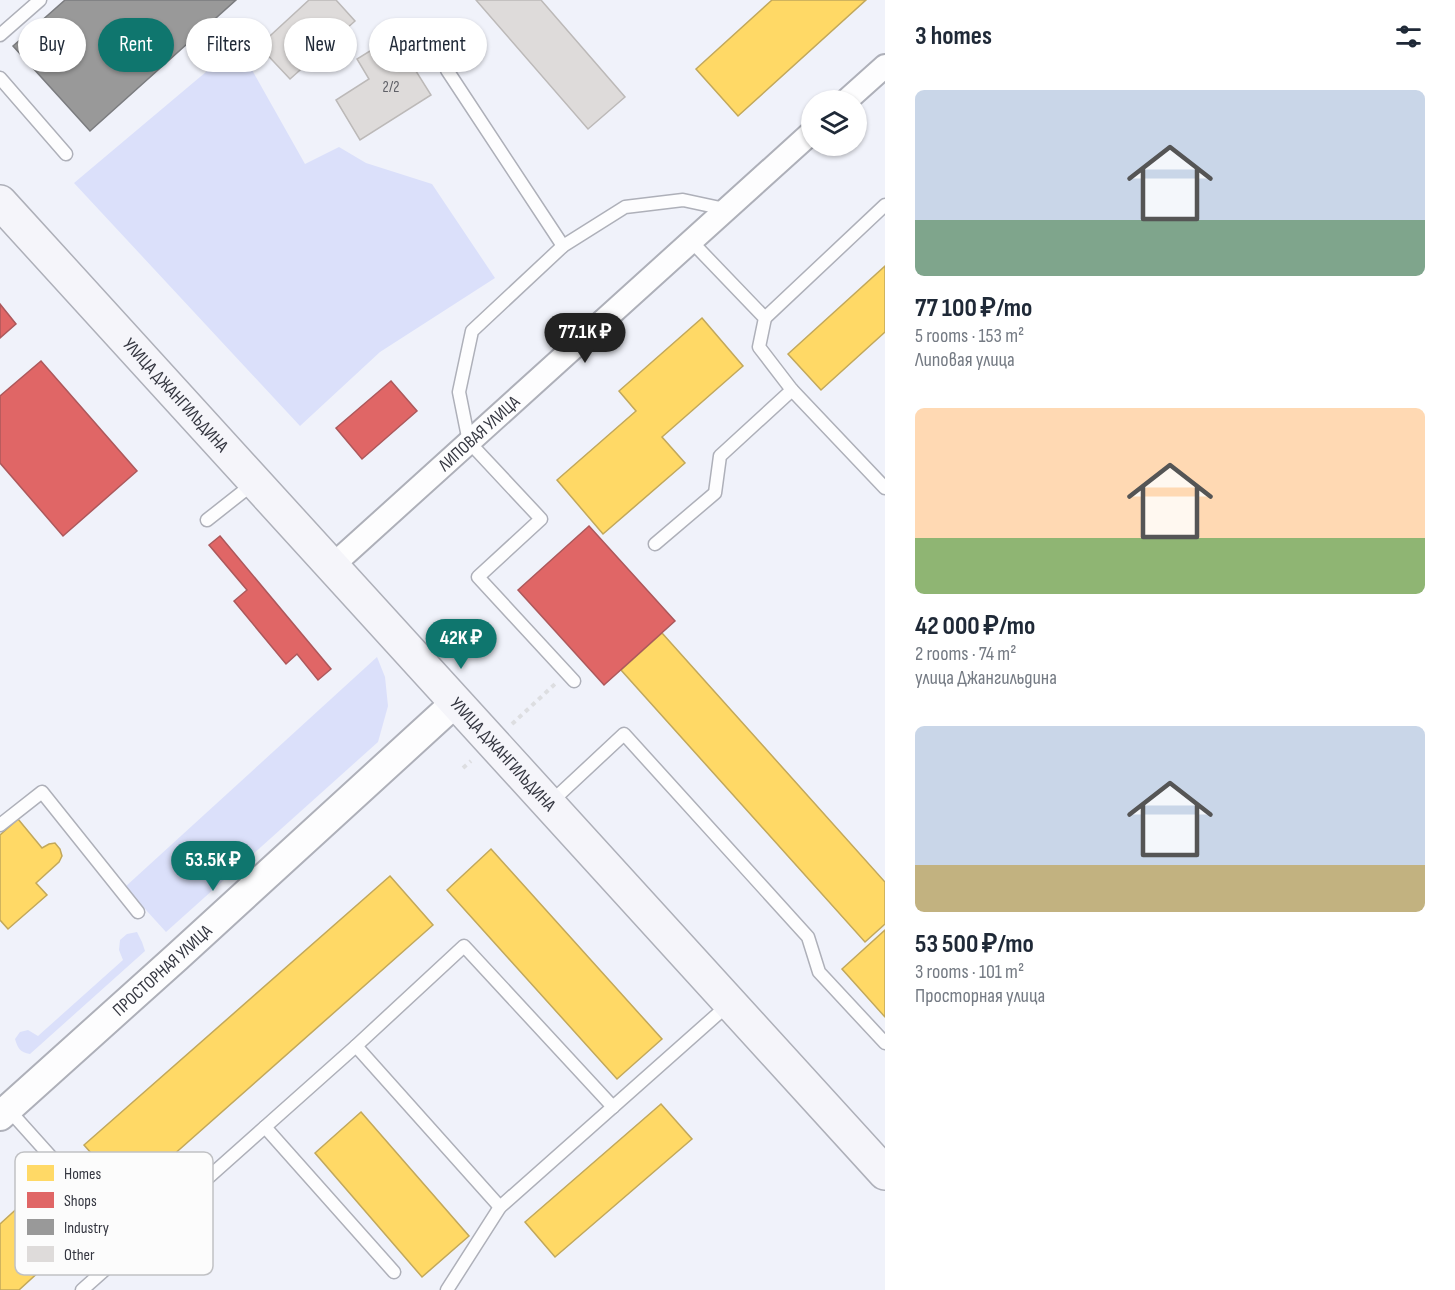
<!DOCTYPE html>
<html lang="en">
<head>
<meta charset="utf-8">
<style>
	:root { --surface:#fff; --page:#f6f6f7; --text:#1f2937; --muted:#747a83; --accent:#0f766e }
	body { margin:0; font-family:"Sofia Sans Condensed",sans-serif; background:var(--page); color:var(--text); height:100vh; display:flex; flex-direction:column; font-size:22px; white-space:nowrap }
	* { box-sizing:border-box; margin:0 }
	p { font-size:20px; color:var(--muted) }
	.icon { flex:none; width:33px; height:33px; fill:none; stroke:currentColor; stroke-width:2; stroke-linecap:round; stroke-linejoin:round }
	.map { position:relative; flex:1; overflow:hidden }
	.panel { display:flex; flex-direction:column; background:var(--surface); width:570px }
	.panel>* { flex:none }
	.hud { position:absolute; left:18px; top:18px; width:570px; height:54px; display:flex; gap:12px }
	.controls { position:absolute; left:801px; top:90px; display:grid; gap:12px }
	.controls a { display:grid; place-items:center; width:66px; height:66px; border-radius:50%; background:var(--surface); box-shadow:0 2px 4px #0004; font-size:30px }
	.price { position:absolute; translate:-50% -51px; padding:0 14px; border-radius:21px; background:var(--accent); color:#fff; font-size:20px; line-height:39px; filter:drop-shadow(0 2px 3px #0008) }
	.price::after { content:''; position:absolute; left:50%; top:36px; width:18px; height:14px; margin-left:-9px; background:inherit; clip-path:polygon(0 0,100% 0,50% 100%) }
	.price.active { background:#222; color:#fff }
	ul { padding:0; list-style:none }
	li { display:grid; align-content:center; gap:12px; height:318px; padding:0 30px }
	li span { display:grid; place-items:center; height:186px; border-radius:9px; color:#555 }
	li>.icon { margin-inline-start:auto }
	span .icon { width:108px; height:108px; fill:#fffc; stroke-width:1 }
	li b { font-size:26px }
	h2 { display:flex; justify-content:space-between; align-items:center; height:72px; padding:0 30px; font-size:26px }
	.pill { padding:0 21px; border-radius:27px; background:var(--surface); box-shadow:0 2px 4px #0004; font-size:21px; line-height:54px }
	.pill.active { background:var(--accent); color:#fff }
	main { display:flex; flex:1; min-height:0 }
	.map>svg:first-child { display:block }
	.green { fill:#dbe0fa }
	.homes { fill:#ffd966; stroke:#c2a85b; stroke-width:1.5 }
	.shops { fill:#e06666; stroke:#ad585b; stroke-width:1.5 }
	.industry { fill:#999; stroke:#7b7c7f; stroke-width:1.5 }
	.building { fill:#dedbda; stroke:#bcb9b8; stroke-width:1.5 }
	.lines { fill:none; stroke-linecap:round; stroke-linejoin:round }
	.service-casing { stroke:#aeb0b9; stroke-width:15 }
	.minor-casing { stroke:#aeb0b9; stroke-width:26 }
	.tertiary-casing { stroke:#aeb0b9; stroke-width:32 }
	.secondary-casing { stroke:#aeb0b9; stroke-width:36 }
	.path { stroke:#dddee1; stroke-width:4; stroke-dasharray:4.5 4.5; stroke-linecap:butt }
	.service { stroke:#fdfdfe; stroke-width:12 }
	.minor { stroke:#fdfdfe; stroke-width:22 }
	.tertiary { stroke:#fdfdfe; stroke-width:28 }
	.secondary { stroke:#f5f5fa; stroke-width:33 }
	.labels { text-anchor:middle; stroke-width:6; stroke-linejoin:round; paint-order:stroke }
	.number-label { font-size:15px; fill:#5f6067 }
	.street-label { font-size:18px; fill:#353741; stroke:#fcfcfc }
	.key { fill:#fcfcfc; stroke:#c0c1c4; stroke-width:1.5 }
	.key-label { font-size:16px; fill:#353741 }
</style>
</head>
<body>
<main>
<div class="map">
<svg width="885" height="1290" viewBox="0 0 885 1290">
	<rect width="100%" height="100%" fill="#f0f2fa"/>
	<g class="green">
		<path d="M238 45 305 164 339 147 366 163 432 184 495 278 380 352 300 426 74 183Z"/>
		<path d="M377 657 385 677 388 706 378 742 166 932 125 887Z"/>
		<path d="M137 932 142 942 145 951 30 1054C20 1052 18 1049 15 1039L20 1032 28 1030 38 1036 123 960 119 950 120 940 127 934Z"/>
	</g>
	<g class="homes">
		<path d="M772 0H866L738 116 696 69Z"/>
		<path d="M885 266V332L821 390 788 354Z"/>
		<path d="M702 318 743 366 662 437 685 463 603 534 557 480 636 411 619 391Z"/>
		<path d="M662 633 885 882V924L865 942 621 670Z"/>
		<path d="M18 819 42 848 49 844 55 843 60 849 62 856 59 862 36 883 47 895 8 929 0 920V835Z"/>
		<path d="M491 849 662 1039 617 1079 447 890Z"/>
		<path d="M390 876 433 925 128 1195 84 1145Z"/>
		<path d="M885 930V1017L842 969Z"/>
		<path d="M661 1104 692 1139 555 1257 525 1222Z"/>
		<path d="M361 1112 469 1236 422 1277 315 1153Z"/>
		<path d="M34 1193 76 1238 19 1290H0V1224Z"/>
	</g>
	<g class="shops">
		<path d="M0 304 16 324 0 338Z"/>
		<path d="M41 361 137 471 63 536 0 463V396Z"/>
		<path d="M391 381 417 411 362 459 336 428Z"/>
		<path d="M589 526 675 621 604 685 518 590Z"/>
		<path d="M220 536 331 669 318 680 297 654 286 664 234 601 247 590 209 545Z"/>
	</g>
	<path class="industry" d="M65 0H236L90 131 13 46Z"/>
	<g class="building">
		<path d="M309 0H336L355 21 290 79 259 46Z"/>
		<path d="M476 0H541L625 97 588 129Z"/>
		<path d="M394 36 431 95 360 140 336 100 369 79 357 59Z"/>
	</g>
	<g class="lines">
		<g class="service-casing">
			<g id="service">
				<path d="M0 35 40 0"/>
				<path d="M447 70 563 246"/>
				<path d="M0 78 66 154"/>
				<path d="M765 318 885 205"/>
				<path d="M792 390 885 488"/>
				<path d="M207 520 254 483"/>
				<path d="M655 544 715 493 720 456 792 390 759 347 765 318 691 241"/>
				<path d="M574 681 478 577 541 519 469 442 459 392 472 331 563 246 625 207 683 200 725 209"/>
				<path d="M550 803 624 734 808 937 819 972 885 1043"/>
				<path d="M0 825 42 792 138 912"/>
				<path d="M356 1046 500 1207"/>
				<path d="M8 1109 131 1246"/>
				<path d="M265 1127 356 1046 464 946 613 1107"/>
				<path d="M82 1290 265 1127 394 1272"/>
				<path d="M447 1290 500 1207 729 1004"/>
			</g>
		</g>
		<g class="minor-casing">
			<g id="minor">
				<path d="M847 100 885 66"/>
				<path id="s1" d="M332 566 812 132"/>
			</g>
		</g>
		<g class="tertiary-casing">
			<g id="tertiary">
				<path id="s2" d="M0 1116 177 957 456 702"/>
			</g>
		</g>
		<g class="secondary-casing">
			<g id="secondary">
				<path id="s3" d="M0 202 885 1173"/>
			</g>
		</g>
		<g class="path">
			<path d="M512 724 555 684"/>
			<path d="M463 768 471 761"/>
		</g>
		<use href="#service" class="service"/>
		<use href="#minor" class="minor"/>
		<use href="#tertiary" class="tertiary"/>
		<use href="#secondary" class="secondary"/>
	</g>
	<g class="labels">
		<g class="number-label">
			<text x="391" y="92">2/2</text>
		</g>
		<g class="street-label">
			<text dy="6" stroke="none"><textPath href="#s3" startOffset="261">УЛИЦА ДЖАНГИЛЬДИНА</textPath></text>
			<text dy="6" stroke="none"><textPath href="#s1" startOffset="198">ЛИПОВАЯ УЛИЦА</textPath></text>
			<text dy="6" stroke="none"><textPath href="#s3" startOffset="747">УЛИЦА ДЖАНГИЛЬДИНА</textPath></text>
			<text dy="6" stroke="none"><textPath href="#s2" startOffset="218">ПРОСТОРНАЯ УЛИЦА</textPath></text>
		</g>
	</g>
	<rect x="15" y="1152" width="198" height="123" rx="9" class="key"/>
	<rect x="27" y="1165" width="27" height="16" fill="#ffd966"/>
	<rect x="27" y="1192" width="27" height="16" fill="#e06666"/>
	<rect x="27" y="1219" width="27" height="16" fill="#999"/>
	<rect x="27" y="1246" width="27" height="16" fill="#dedbda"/>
	<g class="key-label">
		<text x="64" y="1179">Homes</text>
		<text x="64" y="1206">Shops</text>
		<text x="64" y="1233">Industry</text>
		<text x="64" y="1260">Other</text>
	</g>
</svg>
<div class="controls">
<a><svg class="icon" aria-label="layers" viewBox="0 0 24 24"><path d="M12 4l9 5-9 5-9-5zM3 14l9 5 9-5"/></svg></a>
</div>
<b class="price active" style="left:585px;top:364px">77.1K ₽</b>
<b class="price" style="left:461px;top:670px">42K ₽</b>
<b class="price" style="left:213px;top:892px">53.5K ₽</b>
<div class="hud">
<a class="pill">Buy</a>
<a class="pill active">Rent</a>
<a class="pill">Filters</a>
<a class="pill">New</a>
<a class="pill">Apartment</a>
</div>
</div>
<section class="panel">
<h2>3 homes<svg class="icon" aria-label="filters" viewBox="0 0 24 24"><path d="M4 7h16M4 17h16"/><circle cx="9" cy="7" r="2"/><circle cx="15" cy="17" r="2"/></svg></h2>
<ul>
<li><span style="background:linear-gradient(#c9d6e8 70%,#7fa58c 0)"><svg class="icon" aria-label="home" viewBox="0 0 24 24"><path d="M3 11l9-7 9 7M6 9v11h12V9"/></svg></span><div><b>77 100 ₽/mo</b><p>5 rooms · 153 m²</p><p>Липовая улица</p></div></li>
<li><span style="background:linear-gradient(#ffd9b3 70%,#8fb573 0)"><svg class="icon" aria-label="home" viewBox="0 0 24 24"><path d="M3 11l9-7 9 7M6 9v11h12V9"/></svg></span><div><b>42 000 ₽/mo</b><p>2 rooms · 74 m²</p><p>улица Джангильдина</p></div></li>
<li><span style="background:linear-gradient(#c9d6e8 75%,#c2b280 0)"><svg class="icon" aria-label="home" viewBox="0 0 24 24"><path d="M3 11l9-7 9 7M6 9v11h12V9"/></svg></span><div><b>53 500 ₽/mo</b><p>3 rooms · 101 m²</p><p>Просторная улица</p></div></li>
</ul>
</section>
</main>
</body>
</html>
